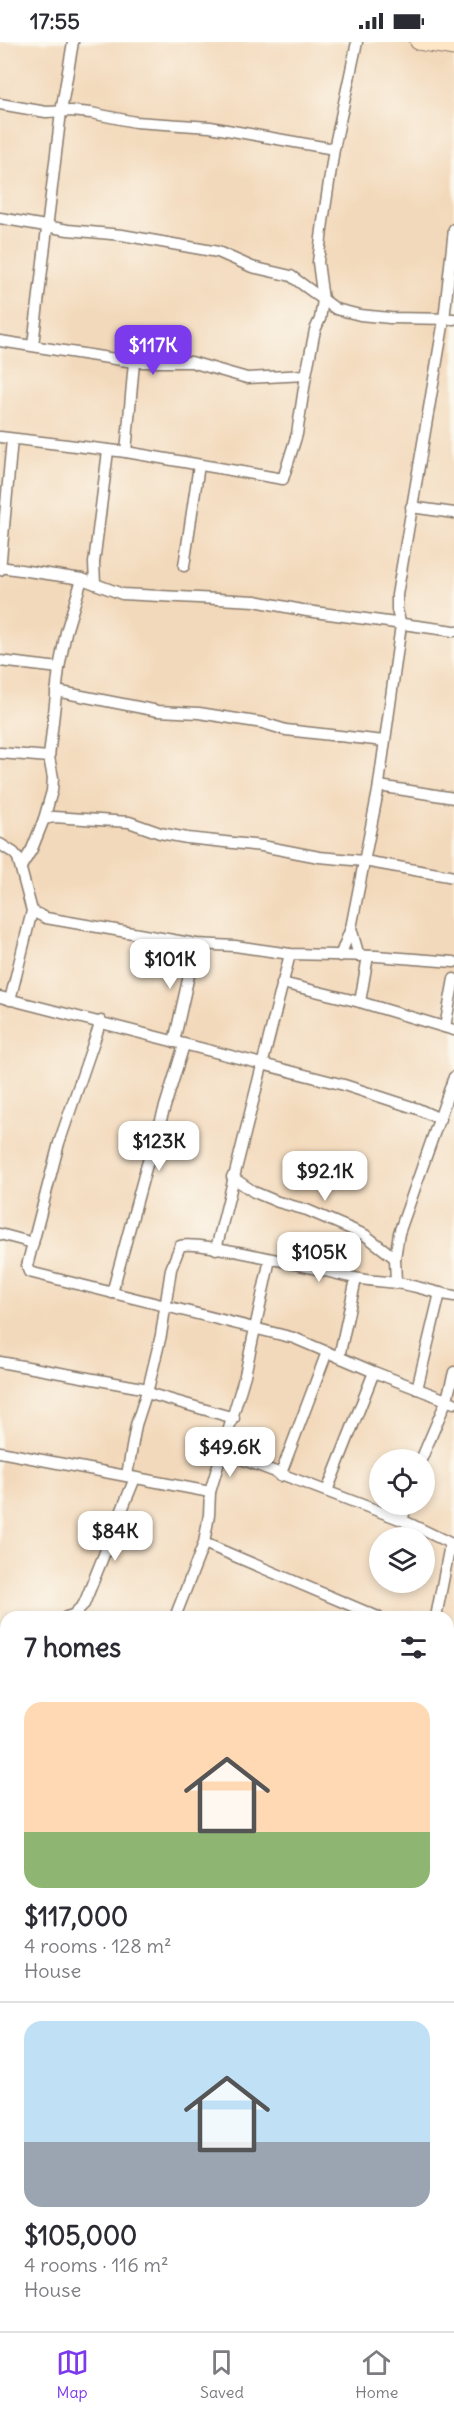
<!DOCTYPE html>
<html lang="en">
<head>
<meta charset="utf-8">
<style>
	:root { --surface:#fff; --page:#f2f2f3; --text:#2b2b33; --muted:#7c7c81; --line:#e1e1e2; --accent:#7c3aed }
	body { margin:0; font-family:Delius,sans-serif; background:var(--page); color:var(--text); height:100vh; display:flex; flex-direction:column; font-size:22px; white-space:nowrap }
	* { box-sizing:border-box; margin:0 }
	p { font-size:20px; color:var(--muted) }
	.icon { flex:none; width:33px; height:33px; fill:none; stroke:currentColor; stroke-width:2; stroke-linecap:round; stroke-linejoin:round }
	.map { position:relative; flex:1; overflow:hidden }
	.drawer { position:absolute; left:0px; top:1569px; width:454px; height:720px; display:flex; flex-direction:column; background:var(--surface); border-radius:18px 18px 0 0; box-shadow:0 3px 9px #0003 }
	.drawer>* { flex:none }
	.fabs { position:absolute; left:369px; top:1407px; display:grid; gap:12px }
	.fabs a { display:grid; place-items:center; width:66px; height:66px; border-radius:50%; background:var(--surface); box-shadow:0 3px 9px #0003; font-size:30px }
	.price { position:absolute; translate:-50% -51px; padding:0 14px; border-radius:12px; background:#fff; color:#222; font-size:20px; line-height:39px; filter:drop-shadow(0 2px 3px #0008) }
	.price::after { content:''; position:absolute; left:50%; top:36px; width:18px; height:14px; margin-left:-9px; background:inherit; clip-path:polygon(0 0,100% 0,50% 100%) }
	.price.current { background:var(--accent); color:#fff }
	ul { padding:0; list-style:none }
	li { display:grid; align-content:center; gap:12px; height:318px; padding:0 24px }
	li+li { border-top:2px solid var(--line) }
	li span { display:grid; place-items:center; height:186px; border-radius:18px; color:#555 }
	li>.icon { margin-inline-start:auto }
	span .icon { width:108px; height:108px; fill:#fffc; stroke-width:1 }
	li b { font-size:26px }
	h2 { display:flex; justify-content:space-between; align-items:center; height:72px; padding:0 24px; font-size:26px }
	.status { display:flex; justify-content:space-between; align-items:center; height:42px; padding:0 30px; background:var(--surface); direction:ltr }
	.status svg { height:16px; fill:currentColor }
	.tab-bar { display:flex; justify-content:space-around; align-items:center; height:84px; border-top:2px solid var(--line); background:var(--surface); font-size:16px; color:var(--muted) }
	.tab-bar a { display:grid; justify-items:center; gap:3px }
	.tab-bar .current { color:var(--accent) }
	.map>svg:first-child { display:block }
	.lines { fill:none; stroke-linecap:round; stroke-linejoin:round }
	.street-casing { stroke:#887a6c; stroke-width:13 }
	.secondary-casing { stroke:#887a6c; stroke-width:17 }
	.street { stroke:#fff; stroke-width:10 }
	.secondary { stroke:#fde5c5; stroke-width:15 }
</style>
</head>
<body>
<div class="status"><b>17:55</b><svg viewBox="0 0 49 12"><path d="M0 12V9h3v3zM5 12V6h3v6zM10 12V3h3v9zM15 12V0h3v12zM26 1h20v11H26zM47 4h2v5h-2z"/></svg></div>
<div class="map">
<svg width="454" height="2289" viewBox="0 0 454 2289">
	<rect width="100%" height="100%" fill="#fbf7ec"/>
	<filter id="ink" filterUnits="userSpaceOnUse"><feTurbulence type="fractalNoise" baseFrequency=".0167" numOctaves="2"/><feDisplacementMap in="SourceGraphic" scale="12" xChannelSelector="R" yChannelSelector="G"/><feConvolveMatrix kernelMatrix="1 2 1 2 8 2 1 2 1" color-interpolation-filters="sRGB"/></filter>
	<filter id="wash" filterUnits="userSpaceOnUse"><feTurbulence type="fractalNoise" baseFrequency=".008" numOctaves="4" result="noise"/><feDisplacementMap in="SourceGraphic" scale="24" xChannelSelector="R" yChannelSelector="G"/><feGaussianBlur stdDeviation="1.35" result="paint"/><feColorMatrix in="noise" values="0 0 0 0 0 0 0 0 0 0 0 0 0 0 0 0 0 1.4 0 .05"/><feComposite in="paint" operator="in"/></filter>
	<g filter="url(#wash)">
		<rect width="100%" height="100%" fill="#f3d9bb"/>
	</g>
	<g filter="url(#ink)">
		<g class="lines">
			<g class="street-casing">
				<g id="street">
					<path d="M0 62 46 70 71 69 91 71 135 80 210 85 334 107"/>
					<path d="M0 176 68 188 122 193 218 210 252 225 291 234 336 267 360 273 390 276 454 277"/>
					<path d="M0 299 134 320H191L247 336 306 333"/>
					<path d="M33 303 61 70 73 0"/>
					<path d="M0 395 126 410 283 437 297 392 306 333 315 288 320 277 323 258 318 220 323 180 334 107 357 0"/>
					<path d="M126 410 134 320"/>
					<path d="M411 465 454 471"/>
					<path d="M184 524 199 423"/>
					<path d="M0 525 82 537 122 552 255 559 307 569 454 589"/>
					<path d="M0 528 12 397"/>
					<path d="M82 537 66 590 59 626 49 715 53 736 52 749 44 777 54 775 129 780 160 791 187 796 262 804 319 815 364 819 454 835"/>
					<path d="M95 541 94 521 108 409"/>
					<path d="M0 619 59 626"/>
					<path d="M56 649 158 669 199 671 263 681 286 688 384 699"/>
					<path d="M0 711 49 715"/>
					<path d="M379 744 454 756"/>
					<path d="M0 802 14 811 18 816 32 869"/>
					<path d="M21 825 32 807 44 777"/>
					<path d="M351 886 359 914"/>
					<path d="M340 914 351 886 378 749 401 583 397 568V553L444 278 454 187"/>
					<path d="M282 941 360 960 454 988"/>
					<path d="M0 955 344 1043 418 1067 440 1077"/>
					<path d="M10 958 32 869 46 876 196 902 235 904 290 912 376 914 454 920"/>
					<path d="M360 960 368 914"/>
					<path d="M101 979 59 1101 27 1224 29 1230 294 1296 374 1330 454 1361"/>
					<path d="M445 985 454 937"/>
					<path d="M174 1000 196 902"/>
					<path d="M232 1135 254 1150 278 1160 307 1168 365 1193 395 1216"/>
					<path d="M0 1192 33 1201"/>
					<path d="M216 1207 290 912"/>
					<path d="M396 1241 395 1216 399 1191 454 1035"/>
					<path d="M112 1251 146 1126 184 1003"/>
					<path d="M339 1315 356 1237"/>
					<path d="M0 1320 148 1347"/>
					<path d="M417 1347 440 1251"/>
					<path d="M147 1351 234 1376"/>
					<path d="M0 1410 210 1450"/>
					<path d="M223 1410 402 1478 454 1503"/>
					<path d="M421 1418 447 1357 454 1330"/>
					<path d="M127 1433 136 1383 149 1343 161 1293 171 1227 180 1204C197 1197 329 1230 355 1236 368 1239 382 1239 396 1241 415 1243 434 1251 454 1254"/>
					<path d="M280 1434 327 1310"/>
					<path d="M327 1449 374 1330"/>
					<path d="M402 1478 407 1462"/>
					<path d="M204 1501 378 1575"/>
					<path d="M66 1575 73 1573 84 1562 135 1436"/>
					<path d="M175 1575 204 1501 209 1473 210 1450 245 1333 270 1217"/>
					<path d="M436 1575 450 1503"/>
					<path d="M448 1618H454"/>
					<path d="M0 1674 6 1676"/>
					<path d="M448 1700 454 1701"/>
					<path d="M0 1747 6 1748"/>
					<path d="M448 1836 454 1837"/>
					<path d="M0 1923 6 1927"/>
					<path d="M0 1976 6 1977"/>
					<path d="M0 2057 6 2055"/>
					<path d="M0 2070 6 2071"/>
					<path d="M448 2094 454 2095"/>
					<path d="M0 2102 6 2085"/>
					<path d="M0 2131 6 2132"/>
					<path d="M0 2224 6 2226"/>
					<path d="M316 2283 341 2289"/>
					<path d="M236 2289 237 2283"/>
				</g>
			</g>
			<g class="secondary-casing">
				<path id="secondary" d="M418 0 454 6"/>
			</g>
			<use href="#street" class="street"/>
			<use href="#secondary" class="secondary"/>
		</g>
	</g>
</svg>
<div class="fabs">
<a><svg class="icon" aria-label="locate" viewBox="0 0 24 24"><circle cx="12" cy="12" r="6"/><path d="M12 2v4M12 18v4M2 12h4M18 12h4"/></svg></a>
<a><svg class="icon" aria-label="layers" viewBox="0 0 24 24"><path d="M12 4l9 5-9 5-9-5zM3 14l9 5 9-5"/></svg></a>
</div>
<b class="price current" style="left:153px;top:334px">$117K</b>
<b class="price" style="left:170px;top:948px">$101K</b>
<b class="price" style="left:159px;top:1130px">$123K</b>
<b class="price" style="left:325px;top:1160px">$92.1K</b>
<b class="price" style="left:319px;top:1241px">$105K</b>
<b class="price" style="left:230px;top:1436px">$49.6K</b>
<b class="price" style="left:115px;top:1520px">$84K</b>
<section class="drawer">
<h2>7 homes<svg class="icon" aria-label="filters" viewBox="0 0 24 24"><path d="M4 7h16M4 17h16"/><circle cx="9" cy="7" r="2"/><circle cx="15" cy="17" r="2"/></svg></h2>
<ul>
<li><span style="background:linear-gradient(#ffd9b3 70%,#8fb573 0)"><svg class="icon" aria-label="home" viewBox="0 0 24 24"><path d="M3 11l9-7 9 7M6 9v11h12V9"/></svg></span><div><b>$117,000</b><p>4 rooms · 128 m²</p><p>House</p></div></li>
<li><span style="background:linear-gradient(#bfe0f5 65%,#9aa5b1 0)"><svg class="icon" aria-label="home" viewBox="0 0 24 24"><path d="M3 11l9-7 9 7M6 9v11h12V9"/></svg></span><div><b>$105,000</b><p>4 rooms · 116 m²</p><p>House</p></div></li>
</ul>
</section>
</div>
<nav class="tab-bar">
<a class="current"><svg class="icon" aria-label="map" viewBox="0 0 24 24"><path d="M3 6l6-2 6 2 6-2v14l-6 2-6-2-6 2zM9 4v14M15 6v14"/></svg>Map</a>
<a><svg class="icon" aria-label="saved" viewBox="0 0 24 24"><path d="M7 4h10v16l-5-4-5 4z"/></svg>Saved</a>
<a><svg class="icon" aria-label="home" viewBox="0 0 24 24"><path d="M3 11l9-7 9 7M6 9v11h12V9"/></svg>Home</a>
</nav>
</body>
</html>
